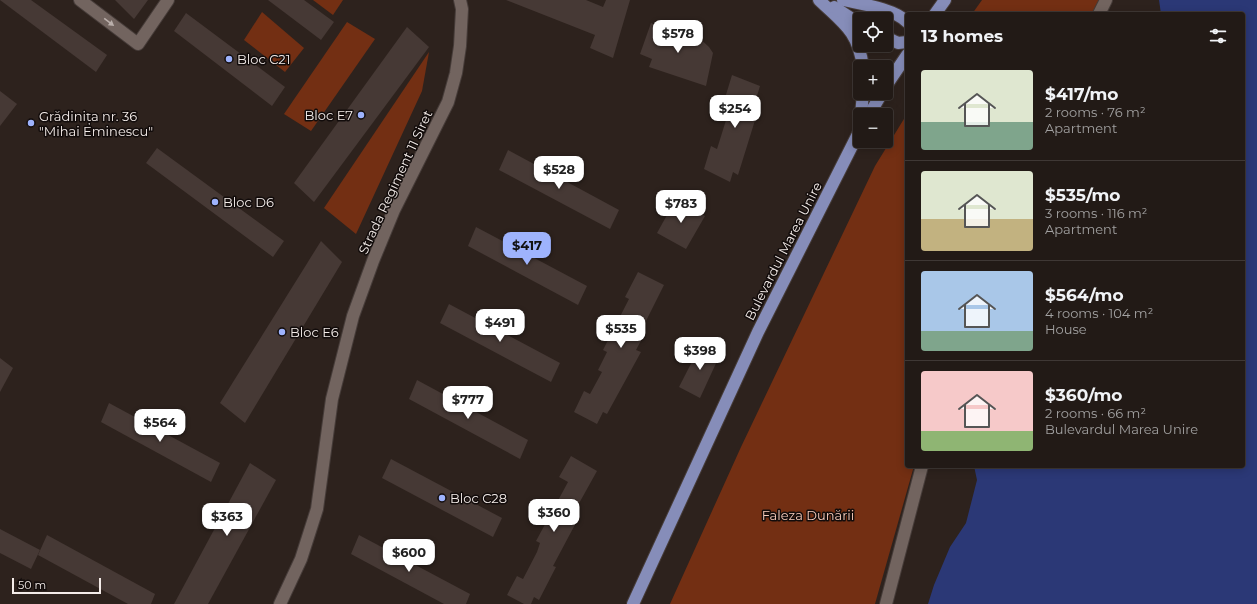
<!DOCTYPE html>
<html lang="en">
<head>
<meta charset="utf-8">
<style>
	:root { --surface:#221a16; --page:#2a231f; --text:#f1f3f6; --muted:#a2a1a1; --line:#3f3835; --accent:#9eb3fd }
	body { margin:0; font-family:Montserrat,sans-serif; background:var(--page); color:var(--text); height:100vh; display:flex; flex-direction:column; font-size:15px; white-space:nowrap }
	* { box-sizing:border-box; margin:0 }
	p { font-size:13px; color:var(--muted) }
	.icon { flex:none; width:22px; height:22px; fill:none; stroke:currentColor; stroke-width:2; stroke-linecap:round; stroke-linejoin:round }
	.map { position:relative; flex:1; overflow:hidden }
	.sheet { position:absolute; left:905px; top:12px; width:340px; height:456px; display:flex; flex-direction:column; background:var(--surface); border-radius:4px; box-shadow:0 2px 10px #0003,0 0 0 1px var(--line) }
	.sheet>* { flex:none }
	.fabs { position:absolute; left:853px; top:12px; display:grid; gap:8px }
	.fabs a { display:grid; place-items:center; width:40px; height:40px; border-radius:4px; background:var(--surface); box-shadow:0 2px 10px #0003,0 0 0 1px var(--line); font-size:20px }
	.scale { position:absolute; left:12px; bottom:10px; width:89px; box-sizing:border-box; padding-left:4px; border:2px solid #f4ece9; border-top:0; font-size:11px; line-height:14px; white-space:nowrap; color:#f4ece9; -webkit-text-stroke:3px #120c0b; paint-order:stroke }
	.price { position:absolute; translate:-50% -34px; padding:0 9px; border-radius:8px; background:#fff; color:#222; font-size:13px; line-height:26px; filter:drop-shadow(0 1px 2px #0008) }
	.price::after { content:''; position:absolute; left:50%; top:24px; width:12px; height:9px; margin-left:-6px; background:inherit; clip-path:polygon(0 0,100% 0,50% 100%) }
	.price.on { background:var(--accent); color:#111 }
	ul { padding:0; list-style:none }
	li { display:flex; align-items:center; gap:12px; height:100px; padding:0 16px }
	li+li { border-top:1px solid var(--line) }
	li span { display:grid; place-items:center; flex:none; width:112px; height:80px; border-radius:4px; color:#555 }
	li>.icon { margin-inline-start:auto }
	span .icon { width:48px; height:48px; fill:#fffc; stroke-width:1 }
	li b { font-size:17px }
	h2 { display:flex; justify-content:space-between; align-items:center; height:48px; padding:0 16px; font-size:17px }
	.map>svg:first-child { display:block }
	.green { fill:#732f13 }
	.water { fill:#2b3876 }
	.building { fill:#463935 }
	.lines { fill:none; stroke-linecap:round; stroke-linejoin:round }
	.minor-casing { stroke:#463c39; stroke-width:14 }
	.major-casing { stroke:#463c39; stroke-width:14 }
	.minor { stroke:#72645f; stroke-width:12 }
	.major { stroke:#868db9; stroke-width:12 }
	.oneway { fill:#baafab }
	.poi-dot { fill:#9eb3fd; stroke:#120c0b; stroke-width:1.5 }
	.labels { text-anchor:middle; stroke-width:3; stroke-linejoin:round; paint-order:stroke }
	.poi-label { font-size:13px; fill:#f4ece9; stroke:#120c0b; text-anchor:start }
	.street-label { font-size:13px; fill:#f4ece9; stroke:#120c0b }
	.park-label { font-size:13px; fill:#f8ccbc; stroke:#120c0b }
</style>
</head>
<body>
<div class="map">
<svg width="1257" height="604" viewBox="0 0 1257 604">
	<rect width="100%" height="100%" fill="#2d221d"/>
	<g class="green">
		<path d="M313 0H343L333 15Z"/>
		<path d="M982 0H1104L1097 14H972Z"/>
		<path d="M262 12 304 48 285 72 244 40Z"/>
		<path d="M347 22 375 39 311 131 284 114Z"/>
		<path d="M429 52 422 91 356 234 324 208Z"/>
		<path d="M907 114V466H914L875 604H670L741 447 875 166Z"/>
	</g>
	<path class="water" d="M1159 0H1257V604H928L934 585 950 547 966 523 977 480 974 466H1243V14H1161Z"/>
	<g class="building">
		<path d="M0 0H31L107 55 96 72Z"/>
		<path d="M115 0H148L134 19Z"/>
		<path d="M268 0H304L334 22 321 40Z"/>
		<path d="M506 0H586L603 7 606 0H630L613 58 590 48 595 35Z"/>
		<path d="M186 13 285 87 272 106 174 31Z"/>
		<path d="M651 23 668 30 669 25 696 35 709 47 713 53 706 86 649 67 652 59 640 54Z"/>
		<path d="M407 27 429 47 314 202 294 183Z"/>
		<path d="M732 75 760 86 756 99 761 101 738 175 733 172 730 182 704 169 711 146 717 149 732 101 725 98Z"/>
		<path d="M0 91 17 104 0 126Z"/>
		<path d="M157 148 284 241 273 257 146 163Z"/>
		<path d="M508 150 619 210 610 229 499 170Z"/>
		<path d="M676 199 705 216 686 249 657 233Z"/>
		<path d="M476 227 587 286 578 305 468 246Z"/>
		<path d="M321 241 342 262 245 423 220 403Z"/>
		<path d="M638 272 664 285 641 331 645 333 636 350 641 352 607 414 603 412 597 424 574 412 584 391 590 394 602 372 598 370 607 352 603 350 629 299 625 297Z"/>
		<path d="M449 304 560 363 551 382 440 323Z"/>
		<path d="M708 345 717 349 718 359 700 398 679 387 698 350Z"/>
		<path d="M0 358 13 368 0 392Z"/>
		<path d="M417 380 528 440 520 459 409 399Z"/>
		<path d="M109 403 220 463 211 482 101 422Z"/>
		<path d="M571 456 597 471 572 516 578 519 553 566 556 567 539 600 534 597 531 604H524L507 595 517 576 523 579 537 552 540 543 536 541 568 482 559 477Z"/>
		<path d="M391 459 502 518 493 537 382 478Z"/>
		<path d="M250 463 276 480 208 604H174Z"/>
		<path d="M0 529 40 550 31 569 0 553Z"/>
		<path d="M47 535 155 594 151 604H128L38 555Z"/>
		<path d="M359 535 470 594 466 604H444L351 554Z"/>
	</g>
	<g class="lines">
		<g class="minor-casing">
			<g id="minor">
				<path d="M80 0 138 44 168 0"/>
				<path d="M1099 14 1106 0"/>
				<path d="M280 604 301 559 317 509 332 399 353 316 373 261 394 210 448 102 456 73 460 46 462 9 460 0"/>
				<path d="M886 604 922 466"/>
			</g>
		</g>
		<g class="major-casing">
			<g id="major">
				<path d="M819 0C844 24 858 31 863 67"/>
				<path d="M843 0C861 4 895 9 907 22"/>
				<path d="M834 7 860 24"/>
				<path d="M935 14 945 0"/>
				<path d="M886 37 898 43 907 42"/>
				<path d="M886 86 907 55"/>
				<path d="M861 115 863 93"/>
				<path d="M869 115 882 93"/>
				<path d="M633 604 758 332 860 130"/>
			</g>
		</g>
		<use href="#minor" class="minor"/>
		<use href="#major" class="major"/>
	</g>
	<defs><path id="oneway-solid" d="M-6-.8H1V-3.2L6.5 0L1 3.2V.8H-6Z"/></defs>
	<use class="oneway" href="#oneway-solid" transform="translate(109 22) rotate(37)"/>
	<g class="poi-dot">
		<circle cx="229" cy="59" r="4"/>
		<circle cx="361" cy="115" r="4"/>
		<circle cx="31" cy="123" r="4"/>
		<circle cx="215" cy="202" r="4"/>
		<circle cx="282" cy="332" r="4"/>
		<circle cx="442" cy="498" r="4"/>
	</g>
	<g class="labels">
		<g class="poi-label">
			<text x="237" y="64">Bloc C21</text>
			<text x="353" y="120" text-anchor="end">Bloc E7</text>
			<text x="39" y="121">Grădinița nr. 36<tspan x="39" dy="15">"Mihai Eminescu"</tspan></text>
			<text x="223" y="207">Bloc D6</text>
			<text x="290" y="337">Bloc E6</text>
			<text x="450" y="503">Bloc C28</text>
		</g>
		<g class="street-label">
			<text transform="translate(395 182) rotate(-65)" y="5">Strada Regiment 11 Siret</text>
			<text transform="translate(783 251) rotate(-63)" y="5">Bulevardul Marea Unire</text>
		</g>
		<g class="park-label">
			<text x="808" y="520">Faleza Dunării</text>
		</g>
	</g>
</svg>
<div class="fabs">
<a><svg class="icon" aria-label="locate" viewBox="0 0 24 24"><circle cx="12" cy="12" r="6"/><path d="M12 2v4M12 18v4M2 12h4M18 12h4"/></svg></a>
<a>+</a>
<a>−</a>
</div>
<div class="scale">50 m</div>
<b class="price" style="left:678px;top:54px">$578</b>
<b class="price" style="left:735px;top:129px">$254</b>
<b class="price" style="left:559px;top:190px">$528</b>
<b class="price" style="left:681px;top:224px">$783</b>
<b class="price on" style="left:527px;top:266px">$417</b>
<b class="price" style="left:500px;top:343px">$491</b>
<b class="price" style="left:621px;top:349px">$535</b>
<b class="price" style="left:700px;top:371px">$398</b>
<b class="price" style="left:468px;top:420px">$777</b>
<b class="price" style="left:160px;top:443px">$564</b>
<b class="price" style="left:554px;top:533px">$360</b>
<b class="price" style="left:227px;top:537px">$363</b>
<b class="price" style="left:409px;top:573px">$600</b>
<section class="sheet">
<h2>13 homes<svg class="icon" aria-label="filters" viewBox="0 0 24 24"><path d="M4 7h16M4 17h16"/><circle cx="9" cy="7" r="2"/><circle cx="15" cy="17" r="2"/></svg></h2>
<ul>
<li><span style="background:linear-gradient(#dfe7d0 65%,#7fa58c 0)"><svg class="icon" aria-label="home" viewBox="0 0 24 24"><path d="M3 11l9-7 9 7M6 9v11h12V9"/></svg></span><div><b>$417/mo</b><p>2 rooms · 76 m²</p><p>Apartment</p></div></li>
<li><span style="background:linear-gradient(#dfe7d0 60%,#c2b280 0)"><svg class="icon" aria-label="home" viewBox="0 0 24 24"><path d="M3 11l9-7 9 7M6 9v11h12V9"/></svg></span><div><b>$535/mo</b><p>3 rooms · 116 m²</p><p>Apartment</p></div></li>
<li><span style="background:linear-gradient(#a9c7e8 75%,#7fa58c 0)"><svg class="icon" aria-label="home" viewBox="0 0 24 24"><path d="M3 11l9-7 9 7M6 9v11h12V9"/></svg></span><div><b>$564/mo</b><p>4 rooms · 104 m²</p><p>House</p></div></li>
<li><span style="background:linear-gradient(#f6c9c9 75%,#8fb573 0)"><svg class="icon" aria-label="home" viewBox="0 0 24 24"><path d="M3 11l9-7 9 7M6 9v11h12V9"/></svg></span><div><b>$360/mo</b><p>2 rooms · 66 m²</p><p>Bulevardul Marea Unire</p></div></li>
</ul>
</section>
</div>
</body>
</html>
